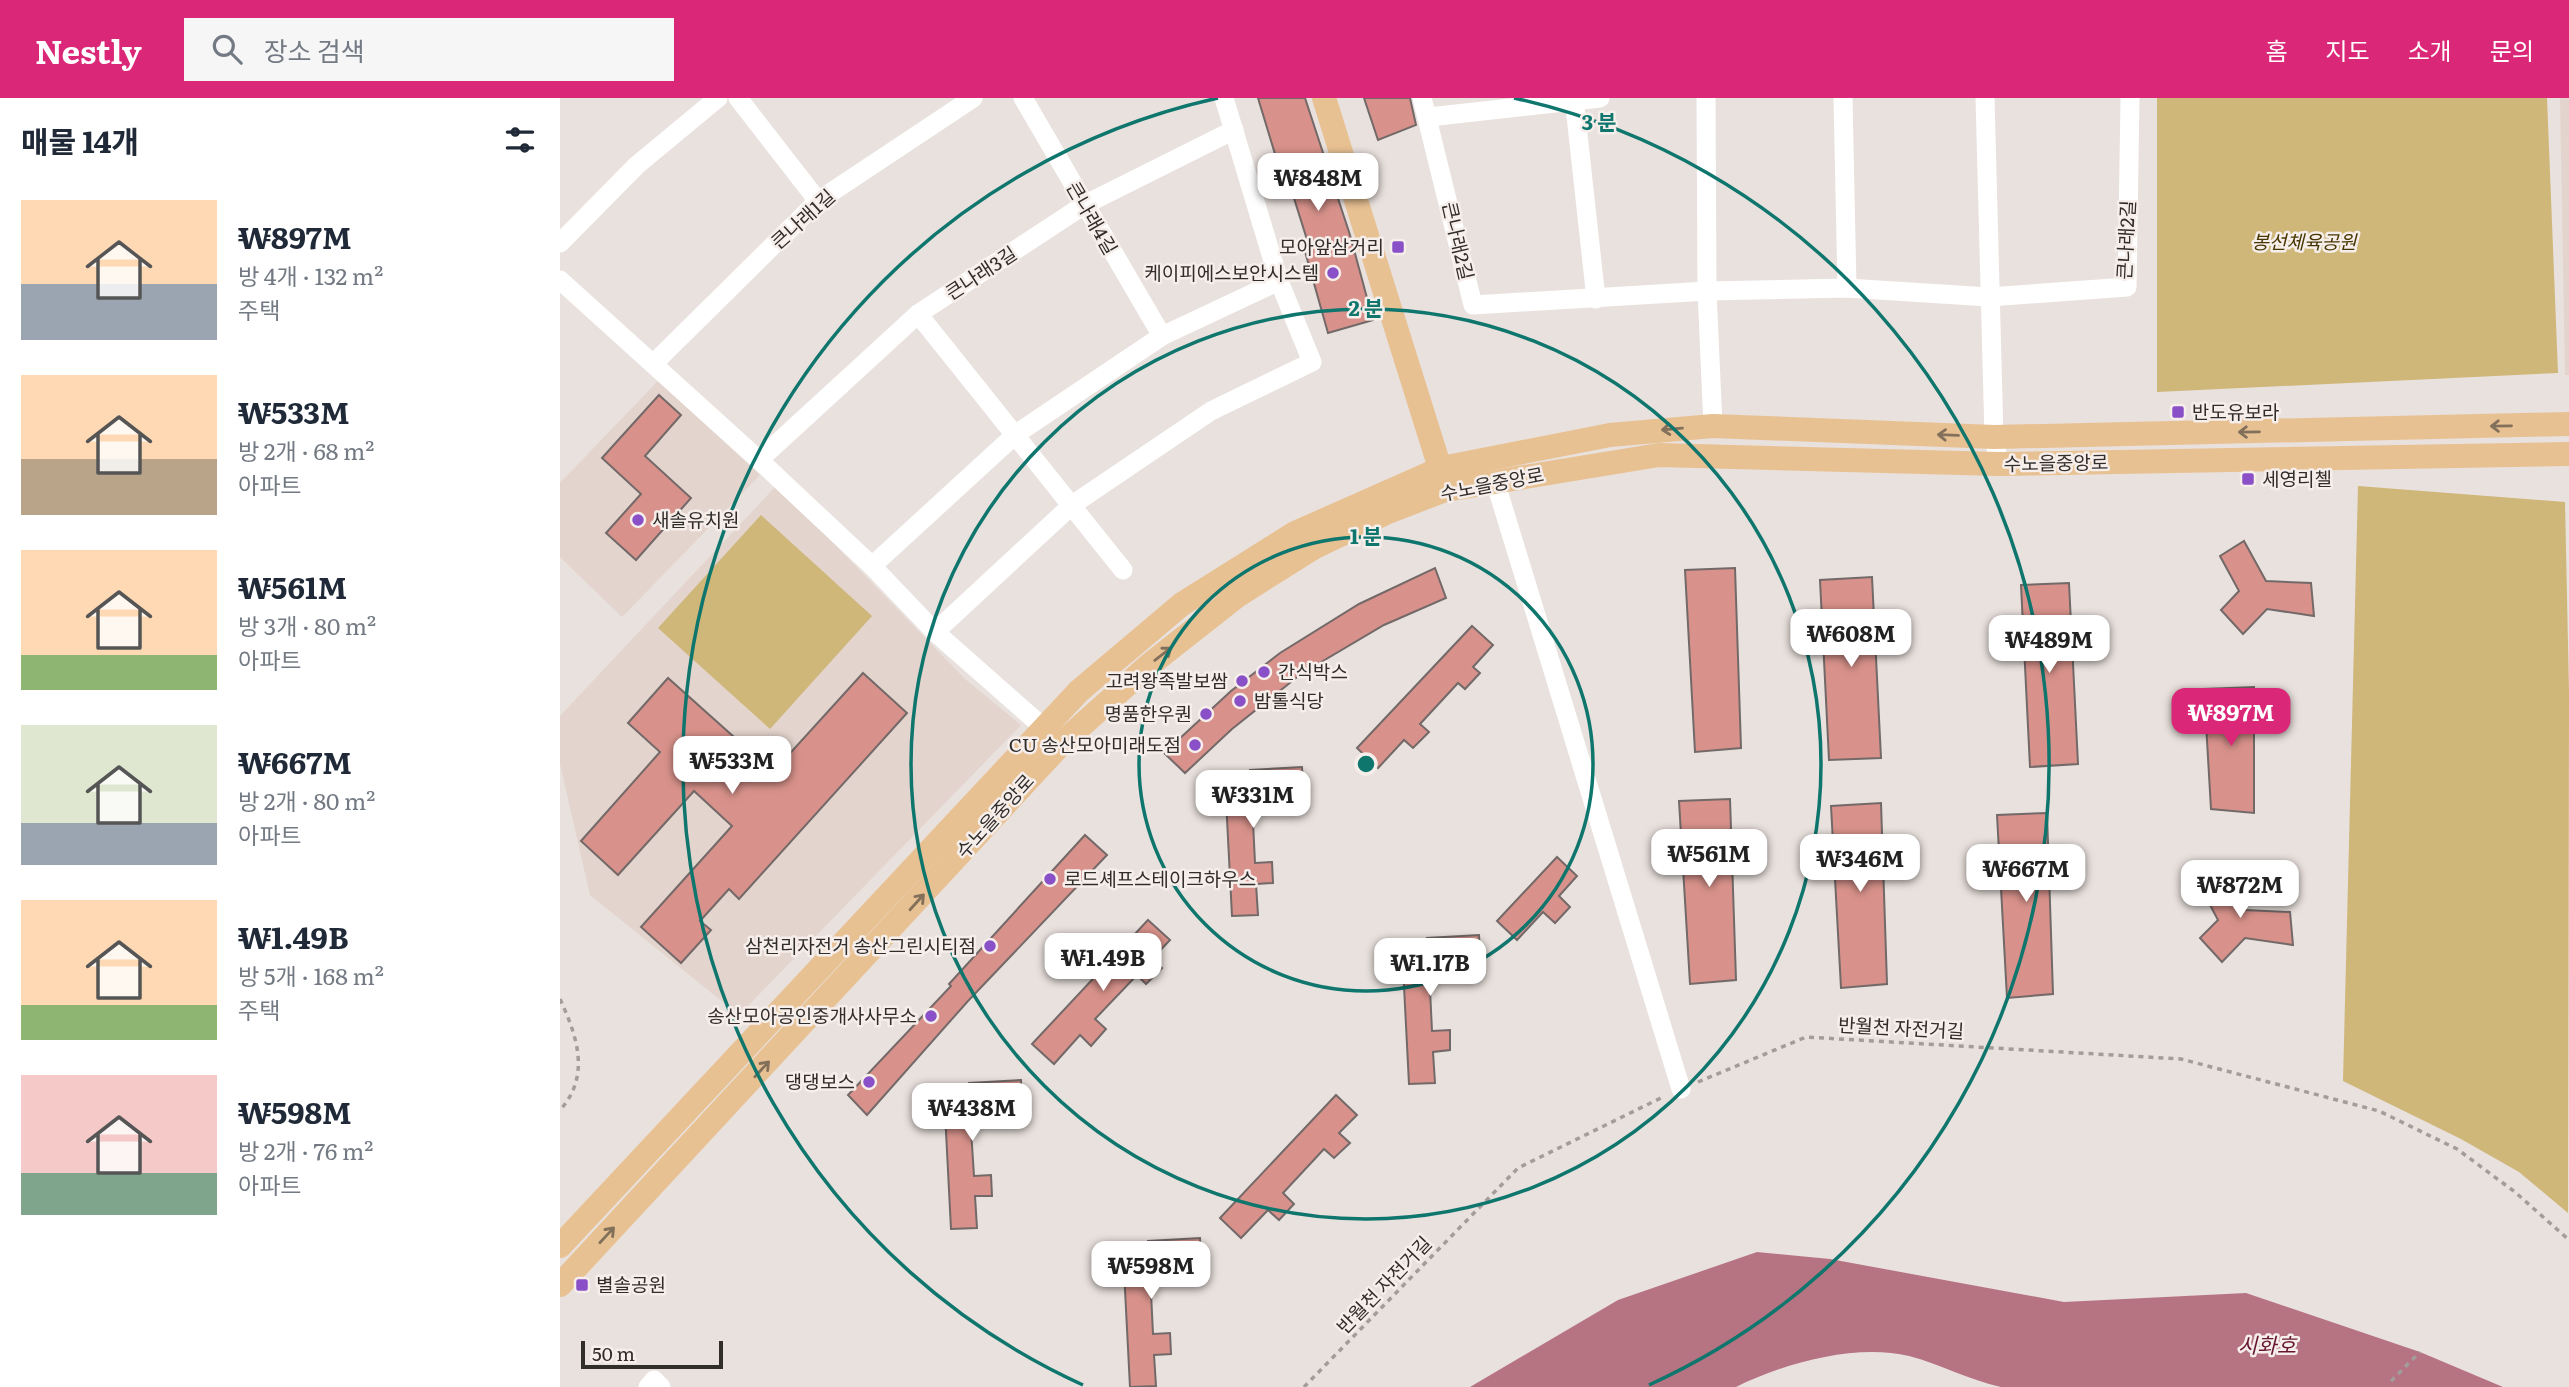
<!DOCTYPE html>
<html lang="ko">
<head>
<meta charset="utf-8">
<style>
	:root { --surface:#fff; --page:#f6f6f7; --text:#1f2937; --muted:#747a83; --accent:#db2777 }
	body { margin:0; font-family:Literata,"Noto Sans KR",serif; background:var(--page); color:var(--text); height:100vh; display:flex; flex-direction:column; font-size:26px; white-space:nowrap }
	* { box-sizing:border-box; margin:0 }
	p { font-size:23px; color:var(--muted) }
	.icon { flex:none; width:38px; height:38px; fill:none; stroke:currentColor; stroke-width:2; stroke-linecap:round; stroke-linejoin:round }
	.map { position:relative; flex:1; overflow:hidden }
	.panel { display:flex; flex-direction:column; background:var(--surface); width:560px }
	.panel>* { flex:none }
	.scale { position:absolute; left:21px; bottom:18px; width:142px; box-sizing:border-box; padding-left:7px; border:4px solid #302d2b; border-top:0; font-size:19px; line-height:24px; white-space:nowrap; color:#302d2b; -webkit-text-stroke:5px #f6eeea; paint-order:stroke }
	.price { position:absolute; translate:-50% -60px; padding:0 16px; border-radius:14px; background:#fff; color:#222; font-size:23px; line-height:46px; filter:drop-shadow(0 2px 4px #0008) }
	.price::after { content:''; position:absolute; left:50%; top:42px; width:21px; height:16px; margin-left:-10px; background:inherit; clip-path:polygon(0 0,100% 0,50% 100%) }
	.price.current { background:var(--accent); color:#fff }
	ul { padding:0; list-style:none }
	li { display:flex; align-items:center; gap:21px; height:175px; padding:0 21px }
	li span { display:grid; place-items:center; flex:none; width:196px; height:140px; border-radius:0px; color:#555 }
	li>.icon { margin-inline-start:auto }
	span .icon { width:84px; height:84px; fill:#fffc; stroke-width:1 }
	li b { font-size:30px }
	h2 { display:flex; justify-content:space-between; align-items:center; height:84px; padding:0 21px; font-size:30px }
	header { display:flex; align-items:center; gap:42px; box-sizing:border-box; height:98px; padding:0 35px; background:var(--accent); color:#fff }
	header strong { font-size:33px }
	nav { display:flex; gap:38px; margin-inline-start:auto; font-size:24px }
	.search { width:490px; height:63px; background:var(--page); display:flex; align-items:center; gap:18px; box-sizing:border-box; padding:0 24px; border-radius:0px; color:var(--muted); font-size:26px }
	main { display:flex; flex:1; min-height:0 }
	.map>svg:first-child { display:block }
	.built { fill:#e3d4cd }
	.green { fill:#cfb679 }
	.water { fill:#b67482 }
	.building { fill:#d8928b; stroke:#726968; stroke-width:2 }
	.lines { fill:none; stroke-linecap:round; stroke-linejoin:round }
	.path { stroke:#a39d9a; stroke-width:3.5; stroke-dasharray:5 5; stroke-linecap:butt }
	.minor { stroke:#fff; stroke-width:19 }
	.major { stroke:#e8c193; stroke-width:24 }
	.oneway { stroke:#83705a }
	.ring { fill:none; stroke:#0f766e; stroke-width:3.5 }
	.poi-dot { fill:#8950c7; stroke:#f6eeea; stroke-width:2.5 }
	.labels { text-anchor:middle; stroke-width:5; stroke-linejoin:round; paint-order:stroke }
	.street-label { font-size:19px; fill:#302d2b; stroke:#f6eeea }
	.park-label { font-size:19px; font-style:italic; fill:#483601; stroke:#f6eeea }
	.poi-label { font-size:19px; fill:#302d2b; stroke:#f6eeea; text-anchor:end }
	.water-label { font-size:21px; font-style:italic; fill:#671632; stroke:#f6eeea }
	.centre { fill:#0f766e; stroke:#f6eeea; stroke-width:3.5 }
	.ring-label { font-size:21px; text-anchor:middle; font-weight:bold; fill:#0f766e; stroke:#f6eeea; stroke-width:5; stroke-linejoin:round; paint-order:stroke }
</style>
</head>
<body>
<header>
<strong>Nestly</strong>
<div class="search"><svg class="icon" aria-label="search" viewBox="0 0 24 24"><circle cx="10" cy="10" r="6"/><path d="M15 15l6 6"/></svg>장소 검색</div>
<nav><a>홈</a><a>지도</a><a>소개</a><a>문의</a></nav>
</header>
<main>
<section class="panel">
<h2>매물 14개<svg class="icon" aria-label="filters" viewBox="0 0 24 24"><path d="M4 7h16M4 17h16"/><circle cx="9" cy="7" r="2"/><circle cx="15" cy="17" r="2"/></svg></h2>
<ul>
<li><span style="background:linear-gradient(#ffd9b3 60%,#9aa5b1 0)"><svg class="icon" aria-label="home" viewBox="0 0 24 24"><path d="M3 11l9-7 9 7M6 9v11h12V9"/></svg></span><div><b>₩897M</b><p>방 4개 · 132 m²</p><p>주택</p></div></li>
<li><span style="background:linear-gradient(#ffd9b3 60%,#b9a48a 0)"><svg class="icon" aria-label="home" viewBox="0 0 24 24"><path d="M3 11l9-7 9 7M6 9v11h12V9"/></svg></span><div><b>₩533M</b><p>방 2개 · 68 m²</p><p>아파트</p></div></li>
<li><span style="background:linear-gradient(#ffd9b3 75%,#8fb573 0)"><svg class="icon" aria-label="home" viewBox="0 0 24 24"><path d="M3 11l9-7 9 7M6 9v11h12V9"/></svg></span><div><b>₩561M</b><p>방 3개 · 80 m²</p><p>아파트</p></div></li>
<li><span style="background:linear-gradient(#dfe7d0 70%,#9aa5b1 0)"><svg class="icon" aria-label="home" viewBox="0 0 24 24"><path d="M3 11l9-7 9 7M6 9v11h12V9"/></svg></span><div><b>₩667M</b><p>방 2개 · 80 m²</p><p>아파트</p></div></li>
<li><span style="background:linear-gradient(#ffd9b3 75%,#8fb573 0)"><svg class="icon" aria-label="home" viewBox="0 0 24 24"><path d="M3 11l9-7 9 7M6 9v11h12V9"/></svg></span><div><b>₩1.49B</b><p>방 5개 · 168 m²</p><p>주택</p></div></li>
<li><span style="background:linear-gradient(#f6c9c9 70%,#7fa58c 0)"><svg class="icon" aria-label="home" viewBox="0 0 24 24"><path d="M3 11l9-7 9 7M6 9v11h12V9"/></svg></span><div><b>₩598M</b><p>방 2개 · 76 m²</p><p>아파트</p></div></li>
</ul>
</section>
<div class="map">
<svg width="2009" height="1289" viewBox="0 0 2009 1289">
	<rect width="100%" height="100%" fill="#e9e1dd"/>
	<g class="built">
		<path d="M2000 0H2009V277H2005Z"/>
		<path d="M98 283 200 377 62 519 0 459V385Z"/>
		<path d="M217 387 405 581 461 627 179 917 30 797 0 666V618Z"/>
	</g>
	<g class="green">
		<path d="M1597 0H1987L1998 275 1597 294Z"/>
		<path d="M1798 388 2005 404 2009 595 2008 1115 1959 1074 1901 1041 1783 983Z"/>
		<path d="M201 417 312 518 210 631 98 530Z"/>
	</g>
	<path class="water" d="M1197 1154 1270 1161 1504 1204 1686 1195 1860 1254 1943 1289H1441C1409 1282 1380 1266 1349 1258 1296 1245 1224 1265 1176 1289H910L1058 1202Z"/>
	<g class="building">
		<path d="M698 0H745L790 137 813 222 768 235 744 150 749 148 727 78 722 79Z"/>
		<path d="M804 0H850L856 27 818 42Z"/>
		<path d="M99 297 121 317 85 358 131 400 76 462 46 435 81 396 42 360Z"/>
		<path d="M1684 443 1706 483 1751 485 1754 518 1707 511 1683 536 1661 512 1679 493 1660 458Z"/>
		<path d="M875 470 886 500 824 527 741 576 672 631 625 675 604 655 671 593 720 555 799 506Z"/>
		<path d="M1175 470 1181 650 1135 654 1125 472Z"/>
		<path d="M1312 479 1321 660 1269 662 1260 482Z"/>
		<path d="M1509 485 1518 666 1470 669 1461 487Z"/>
		<path d="M912 528 933 547 913 569 920 575 905 591 898 585 860 626 869 634 853 650 844 642 818 670 797 650Z"/>
		<path d="M303 575 347 615 179 801 169 791 140 823 151 832 121 865 81 829 172 728 134 693 58 777 21 743 100 654 68 625 108 580 213 674Z"/>
		<path d="M1694 589V715L1651 711 1644 591Z"/>
		<path d="M742 669 744 700 692 703 695 765 712 764 713 785 696 786 698 817 672 818 665 682 690 680V672Z"/>
		<path d="M1170 701 1176 882 1130 886 1119 703Z"/>
		<path d="M1321 705 1327 886 1281 890 1271 708Z"/>
		<path d="M1487 715 1493 896 1447 900 1437 717Z"/>
		<path d="M525 737 547 757 408 903 307 1017 288 997 391 888 389 886Z"/>
		<path d="M997 759 1017 778 999 798 1010 809 995 825 983 814 957 842 937 823Z"/>
		<path d="M1662 772 1685 812 1730 814 1733 847 1685 840 1662 864 1640 840 1658 822 1639 786Z"/>
		<path d="M588 822 610 842 592 861 602 870 586 886 577 877 535 921 546 931 531 948 520 937 494 966 472 946Z"/>
		<path d="M919 837 921 868 869 871 872 933 890 932V952L873 954 875 985 849 986 842 849 868 848 867 840Z"/>
		<path d="M461 982 462 1013 410 1016 414 1078 431 1077 432 1098H415L417 1130 391 1131 384 995 409 993V985Z"/>
		<path d="M776 997 797 1017 779 1035 790 1045 774 1060 764 1051 723 1095 734 1106 719 1122 708 1112 681 1140 660 1120Z"/>
		<path d="M640 1140 641 1171 590 1174 593 1236 610 1235 611 1256 594 1257 596 1288 570 1289 563 1153 588 1151V1143Z"/>
	</g>
	<g class="lines">
		<g class="path">
			<path d="M0 901C17 938 31 978 0 1012"/>
			<path d="M1138 984 1246 939 1621 961 1819 1013 1897 1051 1955 1094 2009 1142"/>
			<path d="M1831 1283 1860 1254"/>
			<path d="M744 1289 958 1070 1105 998"/>
		</g>
		<g class="minor">
			<path d="M178 0 258 103"/>
			<path d="M463 0 602 238"/>
			<path d="M862 0 913 207 1147 193 1287 190 1429 199 1567 189 1570 0"/>
			<path d="M1014 0 1036 201"/>
			<path d="M1146 0 1147 193 1153 328"/>
			<path d="M1283 0 1287 190"/>
			<path d="M1425 0 1434 339 1439 366"/>
			<path d="M869 19 1040 0"/>
			<path d="M0 145 77 67 158 0"/>
			<path d="M0 182 199 362 312 468 375 534 493 638"/>
			<path d="M358 216 563 472"/>
			<path d="M93 266 258 103 413 0"/>
			<path d="M199 362 358 216 524 107 674 32"/>
			<path d="M931 370 1121 991"/>
			<path d="M312 468 456 336 602 238 719 183"/>
			<path d="M375 534 512 407 651 313 752 264 719 183 664 0"/>
			<path d="M88 1289 94 1282 101 1289"/>
		</g>
		<g class="major">
			<path d="M764 0 884 383"/>
			<path d="M0 1148 519 593 622 506 735 435 882 370 1050 337 1153 328 1434 339 2009 326"/>
			<path d="M0 1187 502 645 588 568 677 498 753 450 828 414 885 392 1099 357 1439 366 2009 356"/>
		</g>
	</g>
	<defs><path id="oneway-shaft" d="M-6 0H5M1.5-3L5.5 0L1.5 3" fill="none" stroke-width="1.6" stroke-linecap="round" stroke-linejoin="round" transform="scale(1.75)"/></defs>
	<g class="oneway">
		<use href="#oneway-shaft" transform="translate(1941 328) rotate(179)"/>
		<use href="#oneway-shaft" transform="translate(1112 331) rotate(175)"/>
		<use href="#oneway-shaft" transform="translate(1689 334) rotate(179)"/>
		<use href="#oneway-shaft" transform="translate(1388 337) rotate(-178)"/>
		<use href="#oneway-shaft" transform="translate(603 556) rotate(-38)"/>
		<use href="#oneway-shaft" transform="translate(357 804) rotate(-48)"/>
		<use href="#oneway-shaft" transform="translate(202 971) rotate(-47)"/>
		<use href="#oneway-shaft" transform="translate(47 1137) rotate(-47)"/>
	</g>
	<g class="ring">
		<circle cx="806" cy="666" r="227"/>
		<circle cx="806" cy="666" r="455"/>
		<path d="M523 1287A682 682 0 0 1 658 0M954 0A682 682 0 0 1 1089 1287"/>
	</g>
	<g class="poi-dot">
		<rect x="831" y="142" width="14" height="14" rx="3.5"/>
		<circle cx="773" cy="175" r="7"/>
		<rect x="1611" y="307" width="14" height="14" rx="3.5"/>
		<rect x="1681" y="374" width="14" height="14" rx="3.5"/>
		<circle cx="78" cy="422" r="7"/>
		<circle cx="704" cy="574" r="7"/>
		<circle cx="682" cy="583" r="7"/>
		<circle cx="680" cy="603" r="7"/>
		<circle cx="646" cy="616" r="7"/>
		<circle cx="635" cy="647" r="7"/>
		<circle cx="490" cy="781" r="7"/>
		<circle cx="430" cy="848" r="7"/>
		<circle cx="371" cy="918" r="7"/>
		<circle cx="309" cy="984" r="7"/>
		<rect x="15" y="1180" width="14" height="14" rx="3.5"/>
	</g>
	<g class="labels">
		<g class="street-label">
			<text transform="translate(532 120) rotate(60)" y="7">큰나래4길</text>
			<text transform="translate(243 121) rotate(-42)" y="7">큰나래1길</text>
			<text transform="translate(1566 142) rotate(-87)" y="7">큰나래2길</text>
			<text transform="translate(898 143) rotate(77)" y="7">큰나래2길</text>
			<text transform="translate(421 175) rotate(-33)" y="7">큰나래3길</text>
			<text transform="translate(1496 365) rotate(-1)" y="7">수노을중앙로</text>
			<text transform="translate(932 386) rotate(-11)" y="7">수노을중앙로</text>
			<text transform="translate(435 718) rotate(-48)" y="7">수노을중앙로</text>
			<text transform="translate(1341 930) rotate(3)" y="7">반월천 자전거길</text>
			<text transform="translate(824 1187) rotate(-46)" y="7">반월천 자전거길</text>
		</g>
		<g class="park-label">
			<text x="1744" y="151">봉선체육공원</text>
		</g>
		<g class="poi-label">
			<text x="824" y="156">모아앞삼거리</text>
			<text x="759" y="182">케이피에스보안시스템</text>
			<text x="1632" y="321" text-anchor="start">반도유보라</text>
			<text x="1702" y="388" text-anchor="start">세영리첼</text>
			<text x="92" y="429" text-anchor="start">새솔유치원</text>
			<text x="718" y="581" text-anchor="start">간식박스</text>
			<text x="668" y="590">고려왕족발보쌈</text>
			<text x="694" y="610" text-anchor="start">밤톨식당</text>
			<text x="632" y="623">명품한우퀀</text>
			<text x="621" y="654">CU 송산모아미래도점</text>
			<text x="504" y="788" text-anchor="start">로드셰프스테이크하우스</text>
			<text x="416" y="855">삼천리자전거 송산그린시티점</text>
			<text x="357" y="925">송산모아공인중개사사무소</text>
			<text x="295" y="991">댕댕보스</text>
			<text x="36" y="1194" text-anchor="start">별솔공원</text>
		</g>
		<g class="water-label">
			<text x="1707" y="1255">시화호</text>
		</g>
	</g>
	<circle cx="806" cy="666" r="10" class="centre"/>
	<g class="ring-label">
		<text x="1039" y="32">3 분</text>
		<text x="806" y="218">2 분</text>
		<text x="806" y="446">1 분</text>
	</g>
</svg>
<div class="scale">50 m</div>
<b class="price" style="left:758px;top:115px">₩848M</b>
<b class="price" style="left:1291px;top:571px">₩608M</b>
<b class="price" style="left:1489px;top:577px">₩489M</b>
<b class="price current" style="left:1671px;top:650px">₩897M</b>
<b class="price" style="left:172px;top:698px">₩533M</b>
<b class="price" style="left:693px;top:732px">₩331M</b>
<b class="price" style="left:1149px;top:791px">₩561M</b>
<b class="price" style="left:1300px;top:796px">₩346M</b>
<b class="price" style="left:1466px;top:806px">₩667M</b>
<b class="price" style="left:1680px;top:822px">₩872M</b>
<b class="price" style="left:543px;top:895px">₩1.49B</b>
<b class="price" style="left:870px;top:900px">₩1.17B</b>
<b class="price" style="left:412px;top:1045px">₩438M</b>
<b class="price" style="left:591px;top:1203px">₩598M</b>
</div>
</main>
</body>
</html>
